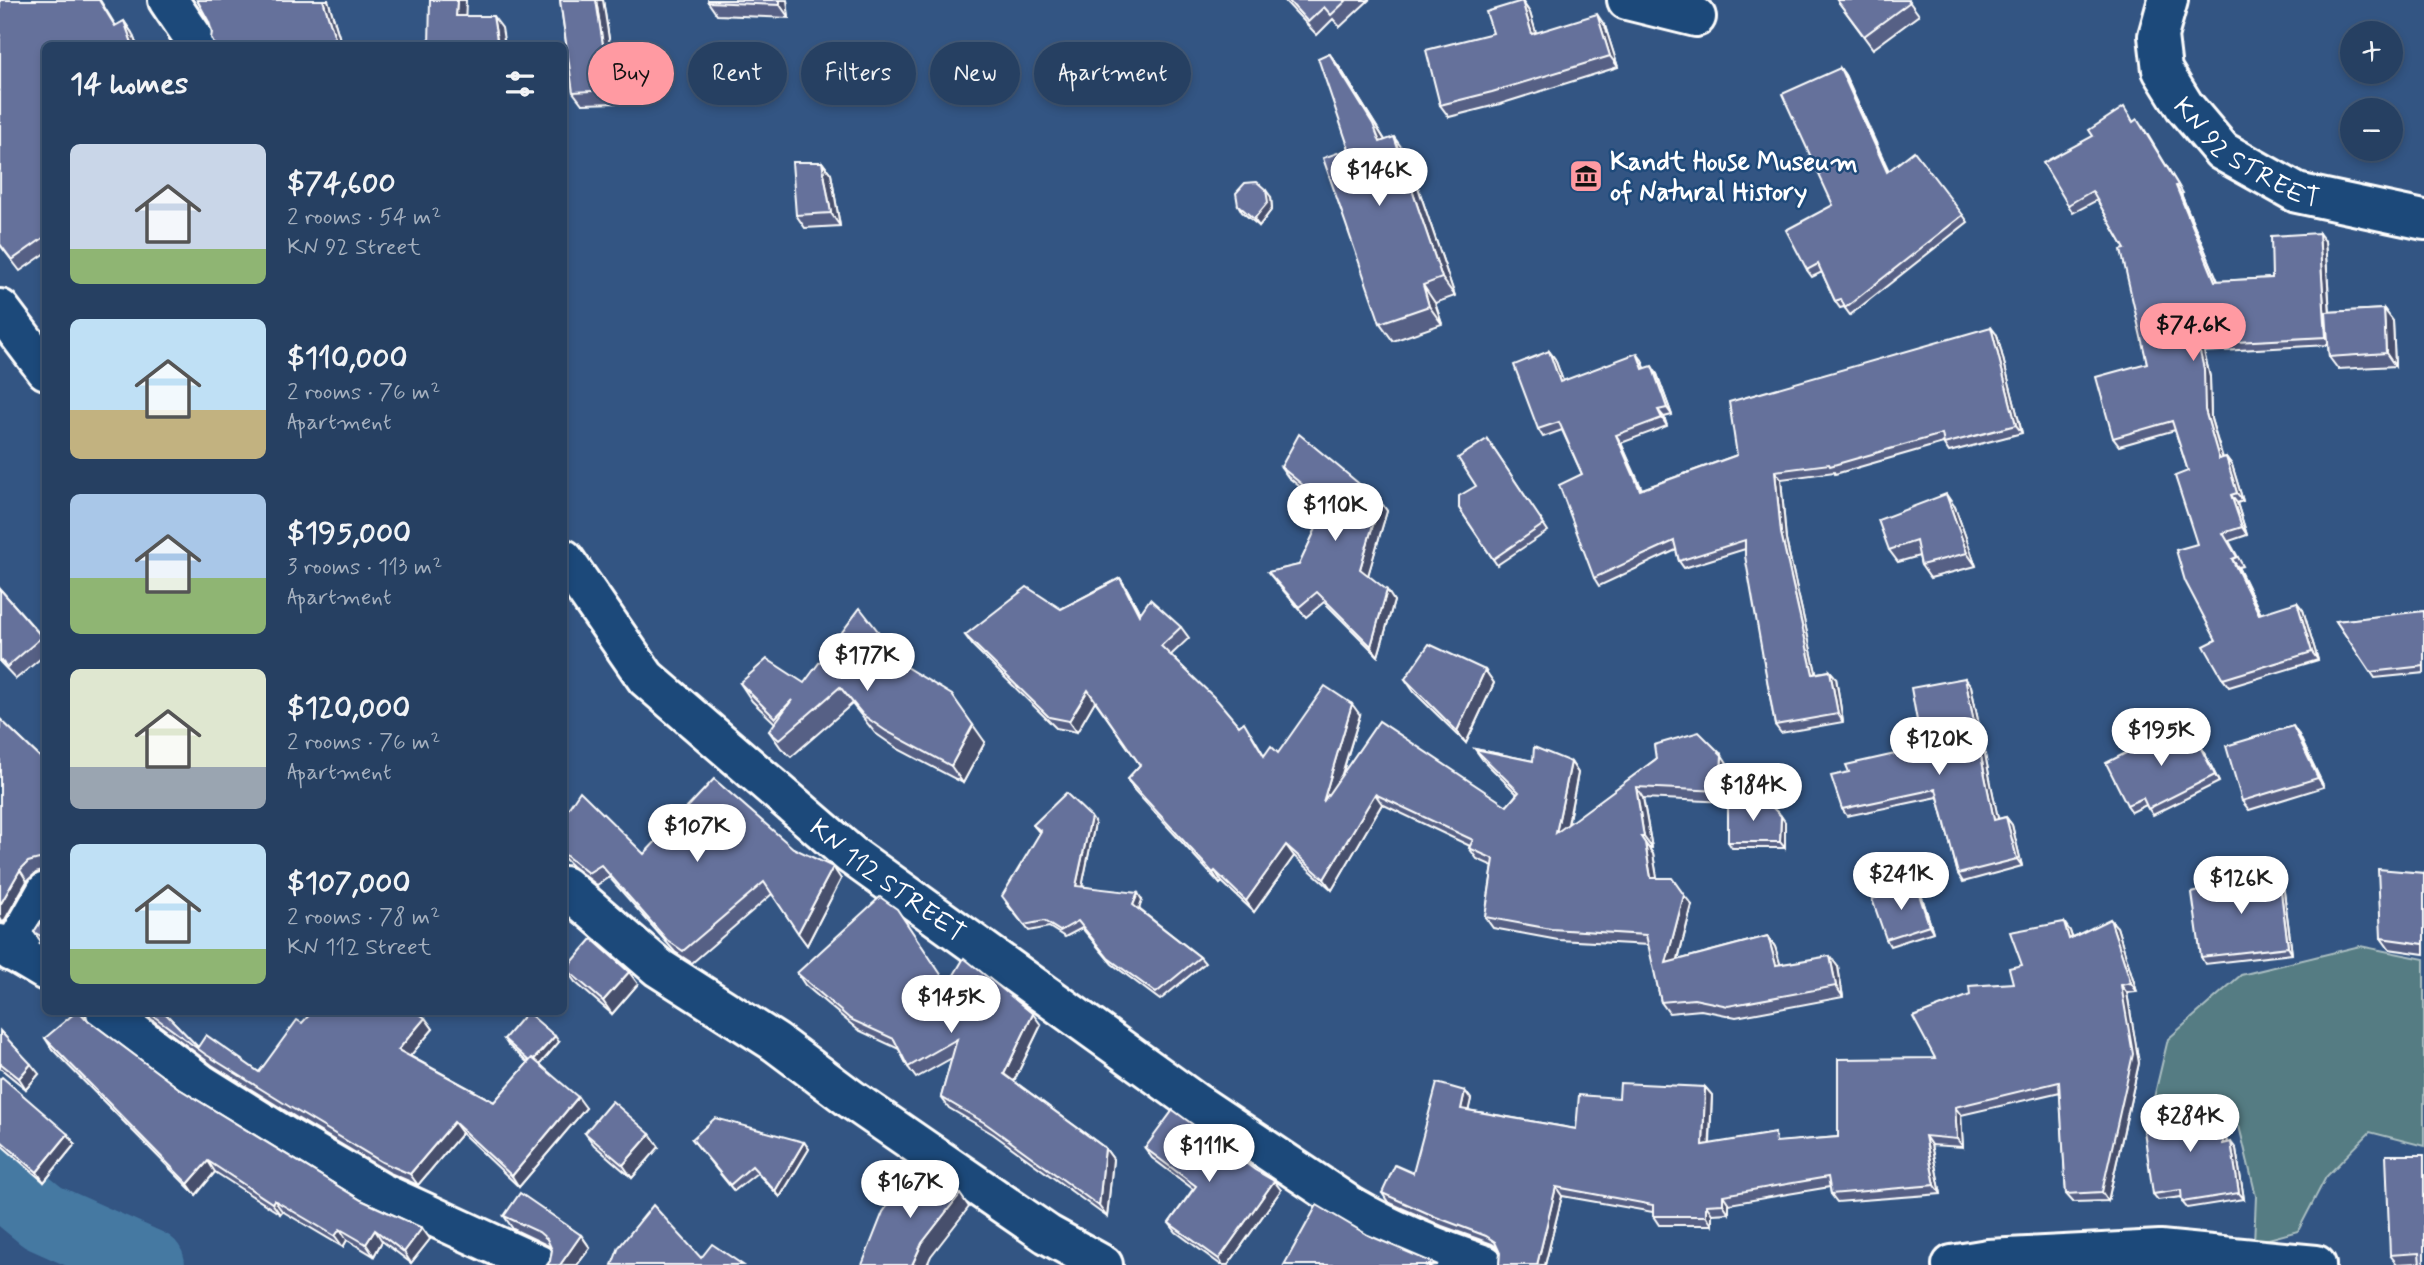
<!DOCTYPE html>
<html lang="en">
<head>
<meta charset="utf-8">
<style>
	:root { --surface:#264062; --page:#2e4768; --text:#f1f3f6; --muted:#a4afbe; --line:#425977; --accent:#ff9aa2 }
	body { margin:0; font-family:Mynerve,sans-serif; background:var(--page); color:var(--text); height:100vh; display:flex; flex-direction:column; font-size:26px; white-space:nowrap }
	* { box-sizing:border-box; margin:0 }
	p { font-size:23px; color:var(--muted) }
	.icon { flex:none; width:38px; height:38px; fill:none; stroke:currentColor; stroke-width:2; stroke-linecap:round; stroke-linejoin:round }
	.map { position:relative; flex:1; overflow:hidden }
	.sheet { position:absolute; left:42px; top:42px; width:525px; height:973px; display:flex; flex-direction:column; background:var(--surface); border-radius:10px; box-shadow:0 4px 10px #0003,0 0 0 2px var(--line) }
	.sheet>* { flex:none }
	.guide { position:absolute; left:588px; top:42px; width:665px; height:63px; display:flex; gap:14px }
	.tools { position:absolute; left:2340px; top:21px; display:grid; gap:14px }
	.tools a { display:grid; place-items:center; width:63px; height:63px; border-radius:50%; background:var(--surface); box-shadow:0 4px 10px #0003,0 0 0 2px var(--line); font-size:35px }
	.price { position:absolute; translate:-50% -60px; padding:0 16px; border-radius:24px; background:#fff; color:#222; font-size:23px; line-height:46px; filter:drop-shadow(0 2px 4px #0008) }
	.price::after { content:''; position:absolute; left:50%; top:42px; width:21px; height:16px; margin-left:-10px; background:inherit; clip-path:polygon(0 0,100% 0,50% 100%) }
	.price.selected { background:var(--accent); color:#111 }
	ul { padding:0; list-style:none }
	li { display:flex; align-items:center; gap:21px; height:175px; padding:0 28px }
	li span { display:grid; place-items:center; flex:none; width:196px; height:140px; border-radius:10px; color:#555 }
	li>.icon { margin-inline-start:auto }
	span .icon { width:84px; height:84px; fill:#fffc; stroke-width:1 }
	li b { font-size:30px }
	h2 { display:flex; justify-content:space-between; align-items:center; height:84px; padding:0 28px; font-size:30px }
	.chip { padding:0 24px; border-radius:32px; background:var(--surface); box-shadow:0 4px 10px #0003,0 0 0 2px var(--line); font-size:24px; line-height:63px }
	.chip.selected { background:var(--accent); color:#111 }
	.map>svg:first-child { display:block }
	.green { fill:#557c83; stroke:#aabec1; stroke-width:2 }
	.lines { fill:none; stroke-linecap:round; stroke-linejoin:round }
	.river { stroke:#4579a2; stroke-width:70 }
	.minor-casing { stroke:#fff; stroke-width:44 }
	.minor { stroke:#1f4a7a; stroke-width:38 }
	.wall { fill:#576185; stroke:#fff; stroke-width:2 }
	.shaded-wall { fill:#474f6c; stroke:#fff; stroke-width:2 }
	.building { fill:#65719b; stroke:#fff; stroke-width:2 }
	.labels { text-anchor:middle; stroke-width:5; stroke-linejoin:round; paint-order:stroke }
	.street-label { font-size:26px; fill:#fff; stroke:#1f4a7a }
	.poi-label { font-size:26px; font-weight:bold; fill:#fff; stroke:#1f4a7a; text-anchor:start }
</style>
</head>
<body>
<div class="map">
<svg width="2424" height="1265" viewBox="0 0 2424 1265">
	<rect width="100%" height="100%" fill="#335583"/>
	<filter id="ink" filterUnits="userSpaceOnUse"><feTurbulence type="fractalNoise" baseFrequency=".0143" numOctaves="2"/><feDisplacementMap in="SourceGraphic" scale="14" xChannelSelector="R" yChannelSelector="G"/><feConvolveMatrix kernelMatrix="1 2 1 2 8 2 1 2 1" color-interpolation-filters="sRGB"/></filter>
	<g filter="url(#ink)">
		<path class="green" d="M2360 946 2424 959V1146L2370 1132 2326 1177 2298 1231 2254 1243 2256 1196 2239 1126 2225 1103 2153 1102 2168 1039 2241 975Z"/>
		<g class="lines">
			<path class="river" d="M0 1182 43 1217 150 1265"/>
			<g class="minor-casing">
				<g id="minor">
					<path d="M168 0 199 46"/>
					<path d="M1627 0 1696 17"/>
					<path id="s1" d="M2168 0 2158 36 2162 70 2185 107 2222 151 2297 193 2424 220"/>
					<path d="M0 309 46 370"/>
					<path id="s2" d="M564 559 646 678 851 855 1193 1101 1352 1207C1393 1231 1440 1250 1485 1265"/>
					<path d="M564 886 659 968 775 1042 851 1099 1047 1234 1103 1265"/>
					<path d="M0 944 46 971"/>
					<path d="M12 952 46 892"/>
					<path d="M106 1012 200 1083 286 1137 380 1192 539 1265"/>
					<path d="M1952 1265 1988 1259 2160 1250 2316 1265"/>
				</g>
			</g>
			<use href="#minor" class="minor"/>
		</g>
		<g class="wall">
			<path d="M0 0H100L116 26 124 21 132 33 137 46H46V253L20 271 0 245Z"/>
			<path d="M197 0H328L342 46H215L209 22Z"/>
			<path d="M560 0H603L619 103 582 104 573 92Z"/>
			<path d="M787 0 789 18 717 15 708 2Z"/>
			<path d="M1284 0H1369L1340 27 1333 19 1317 35Z"/>
			<path d="M1837 0H1908L1919 15 1873 49Z"/>
			<path d="M1522 1 1530 13 1536 33 1605 26 1618 67 1500 104 1449 117 1440 105 1493 33Z"/>
			<path d="M1329 53 1342 71 1385 140 1407 155 1455 296 1435 303 1442 324 1393 341 1380 323 1349 149Z"/>
			<path d="M1840 68 1845 75 1889 171 1963 215 1968 222 1850 315 1844 307 1840 308 1835 301 1822 272 1812 277 1807 270 1833 205Z"/>
			<path d="M2130 116 2133 122 2143 127 2183 193 2181 194 2218 281 2272 278 2325 241 2330 312 2384 309 2393 321 2395 366 2338 369 2329 357 2328 345 2204 352 2210 377 2211 419 2223 458 2226 457 2232 465 2243 501 2237 503 2247 535 2229 541 2243 566 2238 567 2260 614 2303 610 2318 660 2229 687 2223 679 2197 544 2188 471 2175 430 2119 446 2113 438 2147 363 2125 249 2097 200 2073 213 2068 205Z"/>
			<path d="M822 162 831 174 840 226 805 228 796 215Z"/>
			<path d="M1271 197 1272 209 1259 226 1242 212 1238 205Z"/>
			<path d="M1997 335 2022 433 1949 452 1943 443 1835 474 1834 472 1781 479 1786 540 1816 673 1830 671 1836 678 1843 722 1781 733 1775 725 1745 549 1684 568 1679 561 1676 550 1599 586 1594 578 1582 474 1562 430 1543 437 1538 429 1549 351 1555 359 1563 381 1642 360 1645 368 1657 374 1672 415 1664 417 1667 426 1621 443 1642 489 1737 455Z"/>
			<path d="M1487 439 1548 531 1497 565 1459 508 1476 486Z"/>
			<path d="M1281 467 1380 501 1387 511 1368 575 1394 601 1378 656 1324 602 1306 617 1276 582 1268 572 1299 565 1326 508 1288 477Z"/>
			<path d="M1955 507 1976 566 1930 578 1921 565 1919 556 1898 562 1889 550Z"/>
			<path d="M1120 578 1127 589 1140 613 1181 627 1189 638 1171 655 1239 726 1251 733 1264 755 1278 753 1360 715 1342 775 1507 806 1517 794 1483 760 1475 749 1533 761 1571 762 1578 773 1568 825 1656 759 1729 766 1728 802 1643 798 1652 848H1649L1653 854 1657 878 1692 905 1678 960 1768 936 1775 947 1780 965 1838 967 1843 997 1736 1017 1701 1010 1669 1013 1661 1002 1649 945 1558 940 1493 928 1485 917 1493 866 1477 859 1469 848 1470 846 1382 804 1332 890 1294 856 1254 912 1222 882 1220 884 1134 790 1127 779 1140 765 1095 701 1077 732 1056 728 973 646 965 635 1061 609Z"/>
			<path d="M0 589 46 641V654L16 679 0 662Z"/>
			<path d="M2424 611V673L2375 678 2336 621Z"/>
			<path d="M906 667 985 742 963 783 898 749 875 733 852 704 791 757 781 748 769 731 775 723 752 701 740 683H804Z"/>
			<path d="M1485 670 1494 683 1466 743 1414 692 1405 679Z"/>
			<path d="M1965 678 1971 686 1998 819 2006 817 2012 825 2022 866 1963 882 1958 874 1938 797 1847 816 1842 809 1849 772 1922 748Z"/>
			<path d="M0 719 46 763V870L36 873 27 881 3 923H0Z"/>
			<path d="M2192 728 2219 782 2153 815 2146 805 2132 812 2127 805Z"/>
			<path d="M2299 735 2324 787 2249 810 2242 801Z"/>
			<path d="M564 815 644 854 793 848 841 879 807 945 772 894 692 963 675 952 609 877 597 885 572 866 564 858Z"/>
			<path d="M1781 816 1785 822V848H1732L1728 842Z"/>
			<path d="M1095 823 1082 886 1142 900 1139 909 1200 957 1205 963 1160 1000 1112 964 1082 928 1065 937 1049 927 1029 931 1006 903 1040 833 1033 825Z"/>
			<path d="M2424 873V954L2389 949 2381 938Z"/>
			<path d="M2282 876 2292 954 2205 964 2201 957Z"/>
			<path d="M1916 885 1920 891 1933 932 1890 946 1886 939Z"/>
			<path d="M46 913V945L42 943 34 932Z"/>
			<path d="M2117 927 2137 992 2127 993 2139 1063 2108 1201 2073 1202 2066 1194 2060 1092 1961 1115 1963 1147 1931 1145 1941 1194 1837 1202 1831 1194 1830 1187 1729 1204V1213L1712 1214V1225H1659L1653 1216V1212L1562 1196 1545 1265H1499L1500 1253 1498 1248 1492 1244 1442 1226 1388 1202 1382 1193 1413 1173 1465 1091 1471 1099 1468 1110 1576 1129 1619 1098 1705 1087 1712 1095 1710 1144 1781 1142 1838 1137 1935 1058 2013 983 2022 965 2070 931 2072 937Z"/>
			<path d="M566 969 638 984 612 1014 575 982Z"/>
			<path d="M797 973 948 985 1041 1025 1014 1081 1105 1148 1113 1159 1107 1217 993 1134 949 1108 941 1097 952 1058 916 1078 908 1067 899 1049 858 1030 805 985Z"/>
			<path d="M142 1012H164L198 1047 259 1072 302 1023 425 1018 433 1029 410 1056 494 1102 528 1063 508 1045 504 1039 559 1042 540 1064 586 1108 519 1187 462 1133 418 1185 390 1173 297 1118 212 1065Z"/>
			<path d="M85 1018 181 1090 361 1200 422 1228 430 1239 411 1263 382 1241 374 1256 347 1240 343 1247 282 1211 280 1214 215 1172 196 1195 52 1049 45 1038Z"/>
			<path d="M0 1031 39 1074 26 1089 0 1068Z"/>
			<path d="M0 1079 75 1144 44 1182 0 1144Z"/>
			<path d="M2219 1106 2224 1113 2227 1143 2236 1149 2244 1199 2187 1208 2182 1202V1197L2158 1200 2153 1194Z"/>
			<path d="M585 1133 650 1134 659 1147 632 1178 594 1145Z"/>
			<path d="M692 1139 804 1142 809 1149 780 1197 757 1173 734 1191Z"/>
			<path d="M1145 1148 1281 1190 1228 1265H1221L1176 1232 1169 1223 1193 1189 1152 1158Z"/>
			<path d="M2424 1155 2420 1263 2397 1264 2390 1255Z"/>
			<path d="M504 1216 581 1235 590 1248 577 1265H547L550 1261 552 1250 551 1247 513 1229Z"/>
		</g>
		<g class="shaded-wall">
			<path d="M323 0H328L342 46H341L335 38Z"/>
			<path d="M457 0H466L465 28 456 16Z"/>
			<path d="M596 0H603L619 103 610 90Z"/>
			<path d="M780 0H787L789 18 780 5Z"/>
			<path d="M1522 1 1530 13 1540 46 1532 34Z"/>
			<path d="M1597 14 1605 26 1618 67 1610 56Z"/>
			<path d="M493 16 502 28 505 46H498Z"/>
			<path d="M124 21 132 33 137 46H133Z"/>
			<path d="M1329 53 1342 71 1386 142H1380Z"/>
			<path d="M1840 68 1845 75 1892 180 1887 172Z"/>
			<path d="M1394 137 1407 155 1455 296 1442 278Z"/>
			<path d="M822 162 831 174 840 226 831 213Z"/>
			<path d="M2176 186 2181 194 2221 289 2215 281Z"/>
			<path d="M1266 190 1271 197 1272 209 1259 226 1254 219Z"/>
			<path d="M2319 233 2325 241 2332 345 2326 337Z"/>
			<path d="M1423 285 1435 303 1442 324 1429 306Z"/>
			<path d="M2384 309 2393 321 2395 366 2386 353Z"/>
			<path d="M1991 327 1997 335 2022 433 2016 425Z"/>
			<path d="M2198 344 2204 352 2210 377 2211 419 2225 467 2219 459 2205 410Z"/>
			<path d="M1549 351 1555 359 1566 389 1560 382Z"/>
			<path d="M1637 353 1642 360 1648 376 1643 369Z"/>
			<path d="M1652 366 1657 374 1672 415 1667 408Z"/>
			<path d="M1658 410 1664 417 1667 426 1662 418Z"/>
			<path d="M1616 435 1621 443 1645 498 1640 490Z"/>
			<path d="M2226 457 2232 465 2243 501 2237 493Z"/>
			<path d="M1775 471 1781 479 1786 540 1818 681 1813 674 1781 533Z"/>
			<path d="M1946 494 1955 507 1976 566 1967 553Z"/>
			<path d="M2231 495 2237 503 2247 535 2242 527Z"/>
			<path d="M1380 501 1387 511 1367 579 1360 569Z"/>
			<path d="M2232 559 2238 567 2265 622 2259 614Z"/>
			<path d="M1120 578 1127 589 1147 626 1139 615Z"/>
			<path d="M1387 590 1394 601 1378 656 1371 646Z"/>
			<path d="M2297 602 2303 610 2318 660 2312 652Z"/>
			<path d="M1485 670 1494 683 1466 743 1457 731Z"/>
			<path d="M1830 671 1836 678 1843 722 1838 714Z"/>
			<path d="M1965 678 1971 686 2000 828 1994 820Z"/>
			<path d="M1088 690 1095 701 1077 732 1069 721Z"/>
			<path d="M1352 704 1360 715 1330 813 1323 802Z"/>
			<path d="M2187 722 2192 728 2219 782 2215 775Z"/>
			<path d="M973 725 985 742 963 783 951 766Z"/>
			<path d="M2293 726 2299 735 2324 787 2318 778Z"/>
			<path d="M1722 755 1729 766 1728 802 1720 791Z"/>
			<path d="M1571 762 1578 773 1564 844 1556 833Z"/>
			<path d="M1636 787 1643 798 1652 848 1644 837Z"/>
			<path d="M1375 794 1382 804 1332 890 1324 879Z"/>
			<path d="M1781 816 1785 822V848L1780 842Z"/>
			<path d="M1091 817 1095 823 1081 892 1076 886Z"/>
			<path d="M2006 817 2012 825 2022 866 2017 859Z"/>
			<path d="M1645 843 1653 854 1659 889 1651 878Z"/>
			<path d="M1286 845 1294 856 1254 912 1246 901Z"/>
			<path d="M833 867 841 879 807 945 798 933Z"/>
			<path d="M2278 869 2282 876 2292 954 2288 947Z"/>
			<path d="M20 870 27 881 3 923 0 918V905Z"/>
			<path d="M1215 871 1222 882 1220 884 1213 873Z"/>
			<path d="M1916 885 1920 891 1933 932 1929 925Z"/>
			<path d="M1138 893 1142 900 1138 911 1133 905Z"/>
			<path d="M1684 895 1692 905 1674 974 1666 963Z"/>
			<path d="M2110 919 2117 927 2137 992 2131 983Z"/>
			<path d="M2064 922 2070 931 2075 947 2069 939Z"/>
			<path d="M1768 936 1775 947 1784 976 1776 965Z"/>
			<path d="M1830 956 1838 967 1843 997 1836 986Z"/>
			<path d="M629 972 638 984 612 1014 603 1001Z"/>
			<path d="M2121 985 2127 993 2139 1063 2108 1201 2102 1192Z"/>
			<path d="M1033 1014 1041 1025 1012 1085 1004 1074Z"/>
			<path d="M425 1018 433 1029 406 1061 398 1050Z"/>
			<path d="M555 1036 559 1042 536 1069 531 1063Z"/>
			<path d="M31 1064 39 1074 26 1089 19 1078Z"/>
			<path d="M1705 1087 1712 1095 1709 1153 1703 1145Z"/>
			<path d="M1465 1091 1471 1099 1467 1117 1461 1109Z"/>
			<path d="M578 1097 586 1108 519 1187 512 1176Z"/>
			<path d="M2219 1106 2224 1113 2227 1150 2223 1144Z"/>
			<path d="M1955 1107 1961 1115 1963 1147 1957 1139Z"/>
			<path d="M454 1122 462 1133 418 1185 410 1174Z"/>
			<path d="M68 1134 75 1144 44 1182 37 1172Z"/>
			<path d="M650 1134 659 1147 632 1178 623 1165Z"/>
			<path d="M1925 1136 1931 1145 1941 1194 1935 1185Z"/>
			<path d="M804 1142 809 1149 780 1197 775 1191Z"/>
			<path d="M2231 1142 2236 1149 2244 1199 2239 1193Z"/>
			<path d="M1105 1148 1113 1159 1107 1217 1099 1206Z"/>
			<path d="M208 1161 215 1172 196 1195 188 1184Z"/>
			<path d="M1274 1181 1281 1190 1228 1265H1223L1219 1259Z"/>
			<path d="M1556 1187 1562 1196 1545 1265H1537Z"/>
			<path d="M960 1194 969 1207 931 1256 927 1265H912L922 1243Z"/>
			<path d="M1723 1195 1729 1204V1213L1723 1204Z"/>
			<path d="M274 1200 282 1211 280 1214 272 1203Z"/>
			<path d="M1706 1205 1712 1214V1225L1706 1216Z"/>
			<path d="M422 1228 430 1239 411 1263 404 1252Z"/>
			<path d="M340 1229 347 1240 343 1247 335 1236Z"/>
			<path d="M375 1230 382 1241 374 1256 366 1244Z"/>
			<path d="M581 1235 590 1248 577 1265H560Z"/>
		</g>
		<g class="building">
			<path d="M0 0H99L115 26 124 21 133 46H46V236L12 260 0 244Z"/>
			<path d="M197 0H323L335 38 326 40 327 46H215L211 38 212 32 209 22Z"/>
			<path d="M430 0H457L456 16H493L498 46H429Z"/>
			<path d="M560 0H596L610 90 573 92Z"/>
			<path d="M708 0H780V5L708 2Z"/>
			<path d="M1288 0H1347L1331 15 1324 7 1308 22Z"/>
			<path d="M1837 0H1908L1910 2 1864 36Z"/>
			<path d="M1522 1 1532 34 1597 14 1610 56 1492 92 1440 105 1426 50 1493 33 1486 12Z"/>
			<path d="M1329 53 1373 124 1380 142 1394 137 1442 278 1423 285 1429 306 1380 323 1323 158 1349 149 1318 58Z"/>
			<path d="M1840 68 1887 172 1914 151 1963 215 1845 308 1841 299 1835 301 1818 264 1807 270 1786 230 1833 205 1782 94Z"/>
			<path d="M2124 107 2133 122 2137 119 2178 185 2176 186 2215 281 2272 278 2271 236 2319 233 2326 337 2198 344 2204 369 2205 410 2219 459 2226 457 2237 493 2231 495 2242 527 2223 533 2237 557 2232 559 2259 614 2297 602 2312 652 2223 679 2204 646 2216 640 2185 581 2176 550 2197 544 2175 476 2188 471 2172 421 2113 438 2096 377 2147 363 2121 250 2125 249 2092 191 2068 205 2043 163 2093 136 2089 130Z"/>
			<path d="M792 162H822L831 213 796 215Z"/>
			<path d="M1257 182 1266 190 1268 202 1254 219 1238 205 1236 193 1245 183Z"/>
			<path d="M2384 309 2386 353 2329 357 2326 312Z"/>
			<path d="M1991 327 2016 425 1944 444 1942 434 1830 466 1829 464 1775 471 1781 533 1813 674 1830 671 1838 714 1775 725 1745 556V540L1679 561 1674 541 1594 578 1559 485 1582 474 1559 422 1538 429 1514 365 1549 351 1560 382 1637 353 1643 369 1652 366 1667 408 1658 410 1662 418 1616 435 1640 490 1737 455 1729 402Z"/>
			<path d="M1299 434 1380 501 1360 569 1387 590 1371 646 1317 592 1299 607 1268 572 1299 565 1327 505 1281 467Z"/>
			<path d="M1487 439 1544 524 1493 559 1459 508V496L1476 486 1458 458Z"/>
			<path d="M1946 494 1967 553 1921 565 1916 541 1889 550 1878 520Z"/>
			<path d="M1120 578 1139 615 1150 599 1181 627 1161 646 1218 701 1239 726 1244 722 1264 756 1271 746 1278 753 1325 686 1352 704 1323 802 1379 721 1507 806 1519 792 1475 749 1533 761 1534 747 1571 762 1556 833 1656 759 1654 745 1699 732 1722 755 1720 791 1636 787 1644 837H1641L1645 843 1651 878H1672L1684 895 1666 963 1768 936 1776 965 1830 956 1836 986 1728 1006 1694 999 1661 1002 1646 935 1551 929 1485 917 1494 859 1469 848 1473 840 1375 794 1324 879 1286 845 1246 901 1215 871 1213 873 1127 779 1140 765 1088 690 1069 721 1049 717 965 635 1027 587 1061 609Z"/>
			<path d="M0 589 42 637 7 667 0 659Z"/>
			<path d="M860 608 906 667 952 695 973 725 951 766 886 731 863 715 840 687 779 740 769 731 792 700 775 718 740 683 767 659 804 683Z"/>
			<path d="M2424 611V666L2370 672 2336 621Z"/>
			<path d="M1429 644 1485 670 1457 731 1405 679Z"/>
			<path d="M1965 678 1994 820 2006 817 2017 859 1958 874 1936 789 1842 809 1831 776 1849 772 1846 765 1922 748 1911 688Z"/>
			<path d="M0 719 46 763V861L39 859 28 862 20 870 0 905Z"/>
			<path d="M2187 722 2215 775 2148 809 2143 798 2127 805 2106 763Z"/>
			<path d="M2293 726 2318 778 2242 801 2226 746Z"/>
			<path d="M714 779 793 848 833 867 798 933 764 882 683 951 667 940 601 865 588 873 564 854V815L580 791 644 854Z"/>
			<path d="M1066 793 1091 817 1076 886 1138 893 1133 905 1200 957 1156 993 1108 958 1078 921 1060 931 1044 921 1024 925 1002 896 1041 831 1033 825Z"/>
			<path d="M1728 803H1768L1781 816 1780 842H1728Z"/>
			<path d="M2278 869 2288 947 2201 957 2192 893Z"/>
			<path d="M2378 869 2424 873V944L2381 938Z"/>
			<path d="M1916 885 1929 925 1886 939 1872 899Z"/>
			<path d="M880 897 897 909 948 985 964 958 1033 1014 1004 1074 1105 1148 1099 1206 985 1123 941 1097 957 1039 908 1067 894 1039 850 1019 797 973Z"/>
			<path d="M46 913V939L34 932Z"/>
			<path d="M2110 919 2131 983 2121 985 2133 1054 2102 1192 2066 1194 2059 1082 1955 1107 1957 1139 1925 1136 1935 1185 1831 1194 1828 1177 1723 1195V1204L1706 1205V1216H1653V1205L1556 1187 1537 1265H1499L1500 1253 1495 1242 1486 1236 1436 1217 1382 1193 1395 1165 1413 1173 1437 1083 1465 1091 1461 1109 1576 1129 1579 1095 1619 1098 1620 1083 1705 1087 1703 1145 1775 1133 1776 1142 1838 1137V1059L1935 1058 1913 1017 1970 995 1969 986 2013 983 2009 968 2022 965 2010 932 2064 922 2069 939Z"/>
			<path d="M592 939 629 972 603 1001 566 969Z"/>
			<path d="M76 1012H80L85 1018 181 1090 361 1200 422 1228 404 1252 375 1230 366 1244 340 1229 335 1236 274 1200 272 1203 208 1161 188 1184 45 1038Z"/>
			<path d="M148 1012H164L198 1047 206 1035 259 1072 297 1020 302 1023 312 1012H417L425 1018 398 1050 494 1102 532 1058 578 1097 512 1176 454 1122 410 1174 382 1162 290 1107 205 1054Z"/>
			<path d="M527 1012 555 1036 534 1059 532 1058 529 1061 504 1039Z"/>
			<path d="M0 1031 31 1064 19 1078 0 1063Z"/>
			<path d="M2 1077 68 1134 37 1172 0 1140V1079Z"/>
			<path d="M612 1101 650 1134 623 1165 585 1133Z"/>
			<path d="M2219 1106 2223 1144 2231 1142 2239 1193 2182 1202 2181 1190 2153 1194 2142 1116Z"/>
			<path d="M1173 1110 1255 1170 1274 1181 1219 1259 1169 1223 1196 1186 1145 1148Z"/>
			<path d="M715 1118 804 1142 775 1191 752 1166 730 1185 692 1139Z"/>
			<path d="M2386 1155H2424V1265H2420L2419 1253 2390 1255Z"/>
			<path d="M917 1165 960 1194 922 1243 912 1265H862L883 1212Z"/>
			<path d="M520 1193 581 1235 560 1265H547L550 1261 552 1250 547 1239 539 1232 504 1216Z"/>
			<path d="M653 1205 701 1258 712 1244 743 1265H612L619 1247Z"/>
			<path d="M1317 1205 1368 1235 1438 1265H1284Z"/>
		</g>
	</g>
	<defs>
		<g id="museum-square" transform="scale(1.75)"><rect x="-9" y="-9" width="18" height="18" rx="4" fill="#ff9aa2" stroke="#1f4a7a"/><path d="M0-6L6-3V-2H-6V-3ZM-5-1h2V3h-2ZM-1-1h2V3h-2ZM3-1h2V3H3ZM-6 4H6V6H-6Z" fill="#111"/></g>
	</defs>
	<g fill-rule="evenodd">
		<use href="#museum-square" x="1586" y="176"/>
	</g>
	<g class="labels">
		<g class="street-label">
			<text dy="9" stroke="none"><textPath href="#s1" startOffset="194">KN 92 STREET</textPath></text>
			<text dy="9" stroke="none"><textPath href="#s2" startOffset="460">KN 112 STREET</textPath></text>
		</g>
		<g class="poi-label">
			<text x="1610" y="170">Kandt House Museum<tspan x="1610" dy="30">of Natural History</tspan></text>
		</g>
	</g>
</svg>
<div class="tools">
<a>+</a>
<a>−</a>
</div>
<b class="price" style="left:1379px;top:208px">$146K</b>
<b class="price selected" style="left:2193px;top:363px">$74.6K</b>
<b class="price" style="left:1335px;top:543px">$110K</b>
<b class="price" style="left:867px;top:693px">$177K</b>
<b class="price" style="left:2161px;top:768px">$195K</b>
<b class="price" style="left:1939px;top:777px">$120K</b>
<b class="price" style="left:1753px;top:823px">$184K</b>
<b class="price" style="left:697px;top:864px">$107K</b>
<b class="price" style="left:1901px;top:912px">$241K</b>
<b class="price" style="left:2241px;top:916px">$126K</b>
<b class="price" style="left:951px;top:1035px">$145K</b>
<b class="price" style="left:2190px;top:1154px">$284K</b>
<b class="price" style="left:1209px;top:1184px">$111K</b>
<b class="price" style="left:910px;top:1220px">$167K</b>
<div class="guide">
<a class="chip selected">Buy</a>
<a class="chip">Rent</a>
<a class="chip">Filters</a>
<a class="chip">New</a>
<a class="chip">Apartment</a>
</div>
<section class="sheet">
<h2>14 homes<svg class="icon" aria-label="filters" viewBox="0 0 24 24"><path d="M4 7h16M4 17h16"/><circle cx="9" cy="7" r="2"/><circle cx="15" cy="17" r="2"/></svg></h2>
<ul>
<li><span style="background:linear-gradient(#c9d6e8 75%,#8fb573 0)"><svg class="icon" aria-label="home" viewBox="0 0 24 24"><path d="M3 11l9-7 9 7M6 9v11h12V9"/></svg></span><div><b>$74,600</b><p>2 rooms · 54 m²</p><p>KN 92 Street</p></div></li>
<li><span style="background:linear-gradient(#bfe0f5 65%,#c2b280 0)"><svg class="icon" aria-label="home" viewBox="0 0 24 24"><path d="M3 11l9-7 9 7M6 9v11h12V9"/></svg></span><div><b>$110,000</b><p>2 rooms · 76 m²</p><p>Apartment</p></div></li>
<li><span style="background:linear-gradient(#a9c7e8 60%,#8fb573 0)"><svg class="icon" aria-label="home" viewBox="0 0 24 24"><path d="M3 11l9-7 9 7M6 9v11h12V9"/></svg></span><div><b>$195,000</b><p>3 rooms · 113 m²</p><p>Apartment</p></div></li>
<li><span style="background:linear-gradient(#dfe7d0 70%,#9aa5b1 0)"><svg class="icon" aria-label="home" viewBox="0 0 24 24"><path d="M3 11l9-7 9 7M6 9v11h12V9"/></svg></span><div><b>$120,000</b><p>2 rooms · 76 m²</p><p>Apartment</p></div></li>
<li><span style="background:linear-gradient(#bfe0f5 75%,#8fb573 0)"><svg class="icon" aria-label="home" viewBox="0 0 24 24"><path d="M3 11l9-7 9 7M6 9v11h12V9"/></svg></span><div><b>$107,000</b><p>2 rooms · 78 m²</p><p>KN 112 Street</p></div></li>
</ul>
</section>
</div>
</body>
</html>
